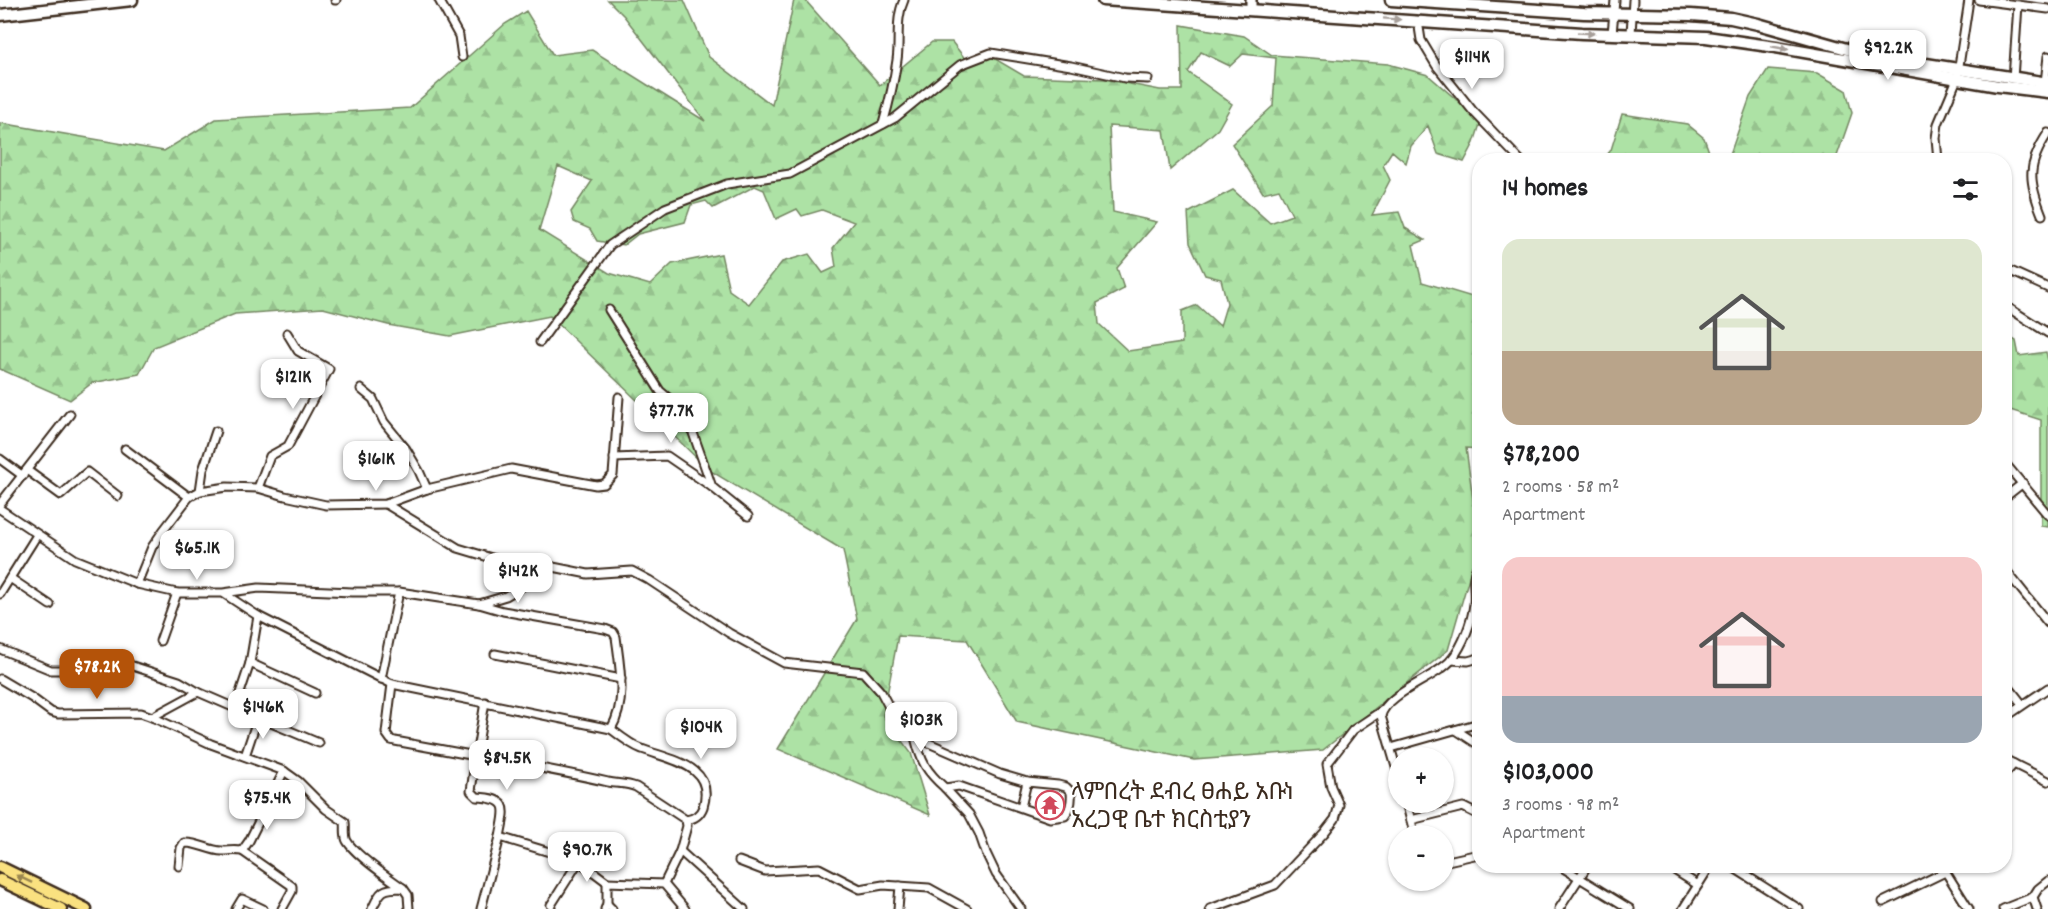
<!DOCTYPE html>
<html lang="en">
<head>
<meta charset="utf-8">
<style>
	:root { --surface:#fff; --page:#f2f2f2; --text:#202124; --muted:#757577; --accent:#b45309 }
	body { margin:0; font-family:Dekko,"Noto Sans Ethiopic",sans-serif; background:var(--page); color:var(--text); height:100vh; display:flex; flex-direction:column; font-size:22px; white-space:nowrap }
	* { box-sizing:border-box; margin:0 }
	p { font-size:20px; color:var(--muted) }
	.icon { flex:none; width:33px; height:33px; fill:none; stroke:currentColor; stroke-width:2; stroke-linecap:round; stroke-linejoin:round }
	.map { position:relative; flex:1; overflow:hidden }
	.panel { position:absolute; left:1472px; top:153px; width:540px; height:720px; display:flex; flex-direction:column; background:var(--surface); border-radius:24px; box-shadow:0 2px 4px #0004 }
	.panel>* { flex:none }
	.controls { position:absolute; left:1388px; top:747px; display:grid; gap:12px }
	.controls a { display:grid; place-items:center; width:66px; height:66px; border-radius:50%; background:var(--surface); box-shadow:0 2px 4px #0004; font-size:30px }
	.price { position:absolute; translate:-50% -51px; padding:0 14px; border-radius:12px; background:#fff; color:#222; font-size:20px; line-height:39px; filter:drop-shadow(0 2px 3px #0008) }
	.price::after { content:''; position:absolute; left:50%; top:36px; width:18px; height:14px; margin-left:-9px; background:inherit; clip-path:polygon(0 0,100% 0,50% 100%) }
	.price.current { background:var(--accent); color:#fff }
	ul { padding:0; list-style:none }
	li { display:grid; align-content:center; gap:12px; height:318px; padding:0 30px }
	li span { display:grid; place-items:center; height:186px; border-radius:18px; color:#555 }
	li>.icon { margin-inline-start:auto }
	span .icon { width:108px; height:108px; fill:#fffc; stroke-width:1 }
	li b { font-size:26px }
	h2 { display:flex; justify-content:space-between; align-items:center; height:72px; padding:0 30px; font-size:26px }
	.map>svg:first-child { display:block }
	.forest { fill:url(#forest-firs); stroke:#748662; stroke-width:1.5; fill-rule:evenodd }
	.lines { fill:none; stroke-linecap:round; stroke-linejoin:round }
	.minor-casing { stroke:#3b2a1e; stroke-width:11 }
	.tertiary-casing { stroke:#3b2a1e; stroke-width:14 }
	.secondary-casing { stroke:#3b2a1e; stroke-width:15 }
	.primary-casing { stroke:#3b2a1e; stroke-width:15 }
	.minor { stroke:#fff; stroke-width:7 }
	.tertiary { stroke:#fff; stroke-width:9 }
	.secondary { stroke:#fff; stroke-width:10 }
	.primary { stroke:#fae180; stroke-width:10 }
	.oneway { fill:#a79f9a }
	.oneway2 { fill:#9a864f }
	.labels { text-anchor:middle; stroke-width:4.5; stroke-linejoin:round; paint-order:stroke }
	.poi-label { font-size:24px; fill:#3b2a1e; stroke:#fff; text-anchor:start }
</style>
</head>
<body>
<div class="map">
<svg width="2048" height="909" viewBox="0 0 2048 909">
	<defs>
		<pattern id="forest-firs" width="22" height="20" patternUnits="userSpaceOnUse" patternTransform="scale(1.5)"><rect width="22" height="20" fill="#ade2a5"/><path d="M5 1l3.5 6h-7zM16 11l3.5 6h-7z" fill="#96c28e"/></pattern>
	</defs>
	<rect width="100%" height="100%" fill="#fff"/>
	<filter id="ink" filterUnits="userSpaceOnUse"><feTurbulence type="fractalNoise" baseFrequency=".0167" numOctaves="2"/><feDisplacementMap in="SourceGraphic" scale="12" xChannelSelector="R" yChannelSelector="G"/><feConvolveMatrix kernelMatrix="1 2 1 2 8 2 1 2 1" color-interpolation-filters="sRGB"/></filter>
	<g filter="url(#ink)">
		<g class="forest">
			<path d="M608 0H684L709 57 772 105 794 0H805L880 85 932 42H952L970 65 992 57 1024 76 1104 79 1160 90H1182L1181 25 1244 36 1272 55 1388 64 1428 75 1481 121 1474 143 1464 162 1438 154 1428 126 1411 146 1406 163 1392 151 1383 165 1390 180 1372 215 1399 212 1405 228 1425 240 1413 245 1422 282 1479 299V449L1466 448 1479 543 1448 650 1323 750 1194 760 1017 722 967 640 898 636 883 716 911 753 930 815 778 749 857 619 843 550 709 470 550 316 450 336 388 325 323 308 235 314 154 347 139 374 92 383 70 400 0 369V123L164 151 216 119 410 108 505 24 526 11 553 55 592 50 705 121 624 16ZM1201 52 1230 66 1243 54 1276 58 1273 106 1232 144 1263 193 1279 189 1292 215 1270 223 1233 190 1188 213 1190 243 1205 275 1221 279 1227 303 1220 326 1197 305 1182 311V343L1128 351 1099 324 1097 303 1124 289 1117 268 1157 222 1113 212 1109 126 1164 130 1170 170 1218 129 1232 104 1188 72ZM558 166 592 181 571 212 574 222 590 229 597 241 624 245 638 234 685 222 691 205 706 201 713 208 755 186 764 190 776 219 797 209 802 216 822 210 854 222 833 248 836 267 823 273 809 254 782 262 749 304 729 290 721 254 672 264 650 285 609 273 539 230Z"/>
			<path d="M1768 69 1817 73 1846 90 1852 113 1837 156 1839 160H1728L1750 97Z"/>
			<path d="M1622 114 1687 124 1704 138 1712 160H1603L1611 150Z"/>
			<path d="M2004 334 2016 341 2019 356 2046 352 2048 360V527L2041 526V420L2004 408Z"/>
		</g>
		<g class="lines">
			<g class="minor-casing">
				<g id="minor">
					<path d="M335 0H336"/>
					<path d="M439 0 459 36 462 57"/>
					<path d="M1979 0 2048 9"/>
					<path d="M1418 21 1421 40 1436 65 1472 110 1520 160"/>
					<path d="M1612 34 1615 0"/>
					<path d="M1631 34 1633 0"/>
					<path d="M2013 79 2018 5"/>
					<path d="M2045 83 2048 56"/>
					<path d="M883 124C889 103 894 82 897 60 900 40 895 19 904 0"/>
					<path d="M1938 160 1936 138 1938 124 1957 79 1969 0"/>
					<path d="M2042 215C2028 180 2027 165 2048 133"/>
					<path d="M2004 268 2048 288"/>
					<path d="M2004 305 2048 333"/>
					<path d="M609 310 660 391 686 413 712 487 748 516"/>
					<path d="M540 342 610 245 665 208 727 184 790 174 895 118 960 65 991 53 1071 66 1125 78 1148 79"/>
					<path d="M361 389 373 399 384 422 406 449 419 471 427 489"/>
					<path d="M125 449 189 497"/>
					<path d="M614 458 667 456 712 487"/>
					<path d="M0 459 23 476"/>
					<path d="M2004 462 2048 515"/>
					<path d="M28 471 61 495 87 472 118 496"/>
					<path d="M258 488 270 456 288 446 329 369 298 351 287 333"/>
					<path d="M200 491 203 470 216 431"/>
					<path d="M2004 498 2023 483"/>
					<path d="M0 504 70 414"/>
					<path d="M386 504 458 548 542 573"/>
					<path d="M0 509 75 559 137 584 177 593H223L258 616 392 684 611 729C627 702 620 668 616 637L613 632 605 629 503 611 479 604 399 592H352L259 588 223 593"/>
					<path d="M2004 568 2048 623"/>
					<path d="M10 578 50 605"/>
					<path d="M137 584 152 547 163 531 189 497 200 491 227 487 258 488 285 496 326 505 386 504 427 489 511 469 596 485 604 484 613 475 619 397"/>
					<path d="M0 594 37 535"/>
					<path d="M479 604 506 596 553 567 588 574 632 571 649 580 729 633 784 663 863 672 881 692 896 720 915 737 1000 774 1027 782 1058 785 1066 787 1071 792C1072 801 1071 808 1065 816L1050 818 959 786 945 788 969 814 979 833 986 853 996 874 1021 909"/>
					<path d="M160 641 177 593"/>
					<path d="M0 649 51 670H60L97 660H114L179 681 198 692 235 708 250 663 258 616"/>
					<path d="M495 654 621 679"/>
					<path d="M1451 660 1468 661 1479 658"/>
					<path d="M250 663 315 693"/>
					<path d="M0 679 32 698 51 712 58 714 141 713 152 717 198 692"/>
					<path d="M381 679 399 592"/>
					<path d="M2004 681 2022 704"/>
					<path d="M392 684 386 733 391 740 395 741 476 756 471 791 477 797C512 799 505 809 500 837"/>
					<path d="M485 702 476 756C520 764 565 772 608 782 618 784 626 783 636 787L686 820 687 826 680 851"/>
					<path d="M235 708 319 743"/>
					<path d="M152 717 211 744 284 771 298 781 326 809 345 822C346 828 344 836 347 841 355 855 389 878 403 888"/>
					<path d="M2004 718 2048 688"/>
					<path d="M611 729C620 736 631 745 642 749 670 760 716 765 703 807 700 815 694 819 686 820"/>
					<path d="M1456 730 1479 745"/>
					<path d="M915 737C921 762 926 771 945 788"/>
					<path d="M1391 748 1479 723"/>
					<path d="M245 756 258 717"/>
					<path d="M2004 759 2048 781"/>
					<path d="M1398 774 1381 716C1386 693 1437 678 1452 659 1463 645 1472 622 1474 604 1476 591 1470 574 1479 565"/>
					<path d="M2004 775 2014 764"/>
					<path d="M1406 802 1415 836"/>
					<path d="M1021 807 1027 782"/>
					<path d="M1411 820 1463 807 1479 815"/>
					<path d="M579 861 607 882"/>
					<path d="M739 861 765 871 819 868 860 889 883 885 929 888 967 909"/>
					<path d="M1443 862 1479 854"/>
					<path d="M179 866 181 848 184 843C198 842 209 851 222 851 230 851 234 850 242 851"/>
					<path d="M1560 866 1630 909"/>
					<path d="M1668 866 1698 885"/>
					<path d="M1731 866 1799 909"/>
					<path d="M1942 866 1969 909"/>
					<path d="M664 884 680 851 744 909"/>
					<path d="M2033 897 2037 909"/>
					<path d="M1883 902 1945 872"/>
					<path d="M607 904V882L664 884 685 909"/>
					<path d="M236 909 242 899 263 909"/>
					<path d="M282 909 292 891V886L242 851 249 841 284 771"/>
					<path d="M372 909C381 890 382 888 403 888L408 895 409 909"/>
					<path d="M481 909 500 837 579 861 551 905"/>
					<path d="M605 909 607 904 612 909"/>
					<path d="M898 909 900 886"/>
					<path d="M1210 909 1275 885 1324 833 1335 819 1339 805 1331 787 1327 764 1353 730 1383 710"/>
					<path d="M1559 909 1587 866"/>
					<path d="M1683 909 1710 866"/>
					<path d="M2003 909 2033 897 2038 889 2048 881"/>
				</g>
			</g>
			<g class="tertiary-casing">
				<path id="tertiary" d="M1251 10V0"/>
			</g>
			<g class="secondary-casing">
				<g id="secondary">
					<path d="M1103 0 1582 33 1706 37 1776 47 1998 86 2048 92"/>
					<path d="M1391 0 1584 13 1691 15 1731 18 1758 24 1868 55 2048 83"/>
					<path d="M0 15 132 0"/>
				</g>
			</g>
			<g class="primary-casing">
				<g id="primary">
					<path d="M0 867 86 909"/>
					<path d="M0 880 61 909"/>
				</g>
			</g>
			<use href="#minor" class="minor"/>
			<use href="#tertiary" class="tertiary"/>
			<use href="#secondary" class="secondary"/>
			<use href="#primary" class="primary"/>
		</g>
		<defs><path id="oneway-solid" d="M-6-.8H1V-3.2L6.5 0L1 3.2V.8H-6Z" transform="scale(1.5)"/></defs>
		<g class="oneway">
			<use href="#oneway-solid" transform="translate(1392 19) rotate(4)"/>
			<use href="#oneway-solid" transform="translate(1586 33) rotate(3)"/>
			<use href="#oneway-solid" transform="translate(1780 48) rotate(10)"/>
		</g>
		<use class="oneway2" href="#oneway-solid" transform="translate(24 879) rotate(-154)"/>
	</g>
	<defs>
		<g id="temple-ring" transform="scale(1.5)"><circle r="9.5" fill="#fff" stroke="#d1495b" stroke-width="1.5"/><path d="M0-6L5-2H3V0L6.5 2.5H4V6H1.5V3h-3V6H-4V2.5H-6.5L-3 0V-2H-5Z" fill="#d1495b"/></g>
	</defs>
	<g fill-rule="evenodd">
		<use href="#temple-ring" x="1050" y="805"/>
	</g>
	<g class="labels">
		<g class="poi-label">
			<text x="1071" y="799">ላምበረት ደብረ ፀሐይ አቡነ<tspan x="1071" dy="28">አረጋዊ ቤተ ክርስቲያን</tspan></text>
		</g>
	</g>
</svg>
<div class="controls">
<a>+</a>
<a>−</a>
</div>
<b class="price" style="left:1888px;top:81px">$92.2K</b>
<b class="price" style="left:1472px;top:90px">$114K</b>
<b class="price" style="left:293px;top:410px">$121K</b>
<b class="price" style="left:671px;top:444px">$77.7K</b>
<b class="price" style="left:376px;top:492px">$161K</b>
<b class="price" style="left:197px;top:581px">$65.1K</b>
<b class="price" style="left:518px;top:604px">$142K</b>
<b class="price current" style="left:97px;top:700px">$78.2K</b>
<b class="price" style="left:263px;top:740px">$146K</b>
<b class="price" style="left:921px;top:753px">$103K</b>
<b class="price" style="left:701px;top:760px">$104K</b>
<b class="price" style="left:507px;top:791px">$84.5K</b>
<b class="price" style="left:267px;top:831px">$75.4K</b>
<b class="price" style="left:587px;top:883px">$90.7K</b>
<section class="panel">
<h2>14 homes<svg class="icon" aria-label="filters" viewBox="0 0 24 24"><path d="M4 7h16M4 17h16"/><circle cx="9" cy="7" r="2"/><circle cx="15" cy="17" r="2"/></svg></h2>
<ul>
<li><span style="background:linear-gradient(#dfe7d0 60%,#b9a48a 0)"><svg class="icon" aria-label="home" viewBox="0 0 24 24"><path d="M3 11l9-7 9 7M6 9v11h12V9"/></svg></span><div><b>$78,200</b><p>2 rooms · 58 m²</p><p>Apartment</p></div></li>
<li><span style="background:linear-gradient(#f6c9c9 75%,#9aa5b1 0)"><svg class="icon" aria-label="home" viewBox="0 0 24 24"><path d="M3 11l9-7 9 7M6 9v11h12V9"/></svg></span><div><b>$103,000</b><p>3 rooms · 98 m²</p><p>Apartment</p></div></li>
</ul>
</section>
</div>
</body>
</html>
